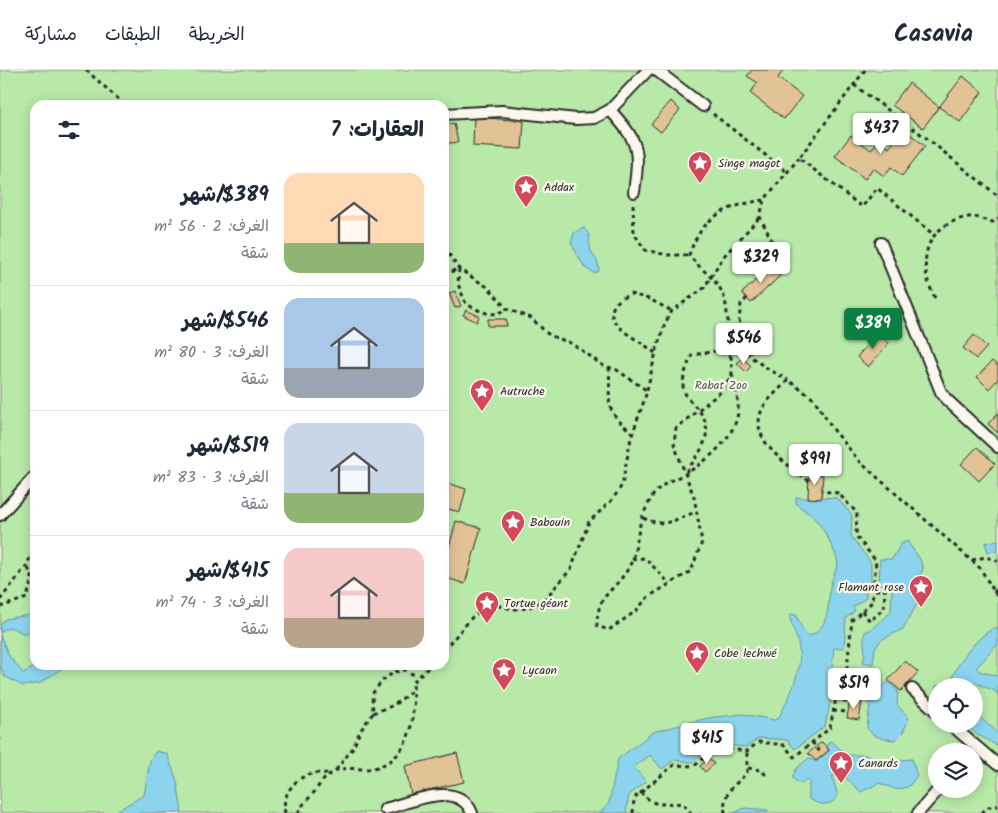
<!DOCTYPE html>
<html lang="ar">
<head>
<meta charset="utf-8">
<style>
	:root { --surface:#fff; --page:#f2f2f3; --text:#1f2937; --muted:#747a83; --line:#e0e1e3; --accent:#0b8043 }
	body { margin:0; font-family:Kalam,"Playpen Sans Arabic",sans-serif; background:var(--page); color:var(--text); direction:rtl; height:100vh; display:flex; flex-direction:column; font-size:19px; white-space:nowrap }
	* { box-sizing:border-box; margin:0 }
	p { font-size:16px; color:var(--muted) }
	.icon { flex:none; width:28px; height:28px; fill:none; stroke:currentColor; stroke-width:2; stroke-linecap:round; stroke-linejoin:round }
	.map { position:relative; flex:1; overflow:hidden; direction:ltr }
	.drawer { position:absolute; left:30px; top:30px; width:419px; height:570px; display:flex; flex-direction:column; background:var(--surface); border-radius:15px; box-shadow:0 2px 12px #0003; direction:rtl }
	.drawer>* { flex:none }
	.fabs { position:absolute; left:928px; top:608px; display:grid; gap:10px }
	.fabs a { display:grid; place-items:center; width:55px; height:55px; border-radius:50%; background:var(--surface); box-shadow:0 2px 12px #0003; font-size:25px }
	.price { position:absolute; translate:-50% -42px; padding:0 11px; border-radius:5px; background:#fff; color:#222; font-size:16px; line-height:32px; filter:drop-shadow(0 1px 2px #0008) }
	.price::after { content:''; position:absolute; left:50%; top:30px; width:15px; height:11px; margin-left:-8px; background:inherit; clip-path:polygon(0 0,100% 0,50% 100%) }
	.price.current { background:var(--accent); color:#fff }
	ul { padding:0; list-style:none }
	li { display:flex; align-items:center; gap:15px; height:125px; padding:0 25px }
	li+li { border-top:1px solid var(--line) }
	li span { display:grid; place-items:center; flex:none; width:140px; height:100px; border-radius:15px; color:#555 }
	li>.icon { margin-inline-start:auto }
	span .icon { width:60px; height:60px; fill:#fffc; stroke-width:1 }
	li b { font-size:21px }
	h2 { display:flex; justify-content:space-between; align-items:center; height:60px; padding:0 25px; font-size:21px }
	header { display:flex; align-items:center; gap:30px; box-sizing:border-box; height:70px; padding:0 25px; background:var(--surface); border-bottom:1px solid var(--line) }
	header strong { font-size:24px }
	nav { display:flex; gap:28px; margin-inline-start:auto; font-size:18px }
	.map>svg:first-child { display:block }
	.green { fill:#b8e9a8; stroke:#728a6a; fill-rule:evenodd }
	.water { fill:#8cd4ed; stroke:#65909f }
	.building { fill:#e1c395; stroke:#2b2b2b }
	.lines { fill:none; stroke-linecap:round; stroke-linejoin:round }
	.lane-casing { stroke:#2b2b2b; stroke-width:14 }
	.path { stroke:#2b2b2b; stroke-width:3; stroke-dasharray:4 4; stroke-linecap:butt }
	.lane { stroke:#fbf7ec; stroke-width:10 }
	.labels { text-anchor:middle; stroke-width:4.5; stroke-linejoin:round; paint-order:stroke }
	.poi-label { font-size:12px; fill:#2b2b2b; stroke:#fbf7ec; text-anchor:start }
	.park-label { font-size:12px; fill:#4e5a4a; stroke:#fbf7ec }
</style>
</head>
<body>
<header>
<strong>Casavia</strong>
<nav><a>الخريطة</a><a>الطبقات</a><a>مشاركة</a></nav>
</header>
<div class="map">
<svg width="998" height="743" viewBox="0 0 998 743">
	<rect width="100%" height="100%" fill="#fbf7ec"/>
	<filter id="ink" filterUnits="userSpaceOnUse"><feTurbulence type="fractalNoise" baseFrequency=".02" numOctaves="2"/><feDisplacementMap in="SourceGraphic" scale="10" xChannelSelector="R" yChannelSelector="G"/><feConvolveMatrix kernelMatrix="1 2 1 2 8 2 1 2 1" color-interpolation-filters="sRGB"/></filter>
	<g filter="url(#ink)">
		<path class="green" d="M0 0H998V743H0ZM35 35H444V595H35ZM936 616H974V654H936ZM936 681H974V719H936Z"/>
		<g class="water">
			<path d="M584 158C591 165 589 169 590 177 592 187 599 188 599 201L594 203 585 198 571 173 574 163Z"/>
			<path d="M796 427C812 430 823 426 837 428L852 445 851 466 871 493V514L866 515V528L853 537 855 541 846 548 844 578H834L832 598 841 599 840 615 833 620 825 656 795 679 787 670 759 668 746 677 716 674 693 692 674 690 662 699 650 685 634 697 646 712 629 725 626 743H600L609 733 618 689 653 662 708 648 743 644 774 650 778 649C788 630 803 601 799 579 798 569 793 559 790 549L791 544 796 545 802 558 809 566C830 558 828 535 830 517 832 509 836 501 838 493 835 480 824 458 814 448 808 442 801 439 796 433Z"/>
			<path d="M998 470V481L988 482 985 473Z"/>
			<path d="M907 471 920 489 923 499 916 514 920 529 903 559 881 570 875 578 873 594 863 592C867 582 862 572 865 562L870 560 891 542 892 515 879 514 880 489H892L901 474Z"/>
			<path d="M35 544 34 562 22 563C13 557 9 555 0 563V555L5 549Z"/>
			<path d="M998 557V574L976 598 979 601 998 606V625L995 621 968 610 964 611V616H950C951 599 981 560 998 557Z"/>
			<path d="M0 565 9 586 23 603 38 595H67L40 613 23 616 4 606 0 595Z"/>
			<path d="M873 612 881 617 888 612 898 620 897 635 909 648 903 662 895 670C883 669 874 668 867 658L870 634 860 621Z"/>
			<path d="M974 642 998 663V676L978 665 965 654H974Z"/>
			<path d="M831 671 843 682 850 685H865L877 692 912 689 917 706 909 716 898 720 879 713 861 722 844 706H832L838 726C830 737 821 736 809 729V711L805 710 803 713H798L792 707 797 698 809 688 816 692 829 681 827 674Z"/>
			<path d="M156 681 167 684 177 711 182 743H113L144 725 150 690Z"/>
			<path d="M745 738 768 740V743H734Z"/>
		</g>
		<g class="building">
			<path d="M752 0H784L778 8 802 26 784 49 750 23 758 13 747 6Z"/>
			<path d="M963 6 982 22 960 52 939 37Z"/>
			<path d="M909 13 939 37 923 58 892 35Z"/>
			<path d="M671 31 680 40 661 62 651 54Z"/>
			<path d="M474 47 524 51 522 79 473 76Z"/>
			<path d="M454 53 458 72 444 74V55Z"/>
			<path d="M904 59 925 76 902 106 891 97 884 106 873 98 865 109 835 86 851 65 871 80 879 70 889 78Z"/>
			<path d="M771 196 780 206 751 233 742 223Z"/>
			<path d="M455 221 461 236 455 238 449 223Z"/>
			<path d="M466 240 479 246 477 252 463 245Z"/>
			<path d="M488 249H506L507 256H488Z"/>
			<path d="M877 263 889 273 868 297 857 287Z"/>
			<path d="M974 265 987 277 976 289 963 278Z"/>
			<path d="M743 288 751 296 746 302 737 293Z"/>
			<path d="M992 291 998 296V309L989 319 977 307Z"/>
			<path d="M998 343V363L988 354Z"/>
			<path d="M977 377 995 394 979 411 961 394Z"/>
			<path d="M809 404 823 405 821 429 808 428Z"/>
			<path d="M444 412 466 419 460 442 444 438Z"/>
			<path d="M456 451 481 458 465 514 444 507V496Z"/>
			<path d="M905 591 918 602 901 621 888 610Z"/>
			<path d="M850 630 862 632 859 650 847 648Z"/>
			<path d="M822 672 829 680 816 691 808 683Z"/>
			<path d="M457 683 464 712 411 724 405 696Z"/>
			<path d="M709 688 714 694 705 702 700 696Z"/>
		</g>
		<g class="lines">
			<g class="lane-casing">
				<g id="lane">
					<path d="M656 0 703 36"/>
					<path d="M610 40C639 72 640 79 634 122"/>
					<path d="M444 44 502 41 576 49 594 48 610 40 648 0"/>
					<path d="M881 173 941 322 947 330 998 377"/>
					<path d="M0 445 35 406"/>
					<path d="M912 619 936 641"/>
					<path d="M950 654 998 695"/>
					<path d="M385 739C411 732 459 709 472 743"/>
					<path d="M918 743 939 719"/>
				</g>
			</g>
			<g class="path">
				<path d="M86 0 125 35"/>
				<path d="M865 0 799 88 862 137 877 118 934 165"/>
				<path d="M854 15 929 70 998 126"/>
				<path d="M713 44 787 102"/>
				<path d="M764 130C726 136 702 146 689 185 699 199 714 206 722 222 728 234 726 248 730 260 738 283 768 299 788 310"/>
				<path d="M633 134 634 163 645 180 667 185H689"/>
				<path d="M444 177 459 199 489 218 507 239 531 248 549 265 573 274 602 295 617 300 646 320"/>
				<path d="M775 201 779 185 760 147 764 130 799 88"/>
				<path d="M444 204 459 199 458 214 466 234C480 241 492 249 507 239"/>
				<path d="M747 228 741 234 739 250 751 285"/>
				<path d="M935 228C921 202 920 170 948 154 955 150 967 146 974 147 981 148 987 151 993 152L998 148"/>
				<path d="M655 283C644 272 604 256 613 238 616 231 623 227 631 224L649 229 672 241"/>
				<path d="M609 297C612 332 600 338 633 363"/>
				<path d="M732 304C735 316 739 330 738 342 735 368 706 392 685 404 675 409 661 414 654 424 648 433 641 448 639 459 636 473 635 490 626 502 611 524 597 525 597 556L609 560 636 541 648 527 691 501 702 472 694 427 674 374 676 358 722 321 732 304 731 286 740 276"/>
				<path d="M686 402C701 381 718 361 696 337 690 331 683 324 683 315 683 305 688 294 692 285L716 281 731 286"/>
				<path d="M809 411C788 395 744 368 764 336 770 327 780 319 788 310L814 329 833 359 860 392 980 498 998 528"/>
				<path d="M643 448C669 459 672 449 697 442"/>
				<path d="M632 489 645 488 670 514"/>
				<path d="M972 490 986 487 998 491"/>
				<path d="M994 523 998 516"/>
				<path d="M0 530 27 495 35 475"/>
				<path d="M0 537 27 528 32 508 27 495"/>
				<path d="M862 541 870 551 884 538 885 520H873"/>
				<path d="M444 580 474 545 489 538 500 536 512 539 528 538 544 530 571 499 589 452 613 429 622 415 631 368 645 328 657 278 665 253 672 241 704 218 723 187 760 147"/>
				<path d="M836 627 849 634"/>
				<path d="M833 641 848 642"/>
				<path d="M373 643 394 635 413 620"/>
				<path d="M812 672 820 682"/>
				<path d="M748 698 761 700 766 705"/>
				<path d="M336 700 353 678 360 661 373 643 372 624 382 611 394 602 406 600 417 607"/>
				<path d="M640 722C661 742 661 730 683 734L691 743"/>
				<path d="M285 743C281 726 294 708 311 704 317 702 324 704 331 703"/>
				<path d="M298 743C301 736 307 730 312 725 318 717 324 707 333 702 345 695 361 701 374 698 413 688 415 646 413 612L431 595"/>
				<path d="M633 743 634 728 674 695 694 696 717 678 747 681 759 672 784 675 794 687 830 658 837 623 845 617 852 550 872 532 876 491 856 466 857 443 838 423 822 421"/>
				<path d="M725 743C722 723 734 716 747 703V681"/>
				<path d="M982 743 987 737 998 736"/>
			</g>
			<use href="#lane" class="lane"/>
		</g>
	</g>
	<defs>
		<g id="sight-pin" transform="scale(1.25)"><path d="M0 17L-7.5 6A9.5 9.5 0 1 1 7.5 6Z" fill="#d1495b" stroke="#fbf7ec"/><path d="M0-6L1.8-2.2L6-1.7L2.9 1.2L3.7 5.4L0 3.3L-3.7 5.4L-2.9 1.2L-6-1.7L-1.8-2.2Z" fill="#fff"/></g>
	</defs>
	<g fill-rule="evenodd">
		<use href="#sight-pin" x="700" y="93"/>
		<use href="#sight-pin" x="526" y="117"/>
		<use href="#sight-pin" x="482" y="321"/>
		<use href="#sight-pin" x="513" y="452"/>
		<use href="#sight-pin" x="921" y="517"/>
		<use href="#sight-pin" x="487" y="533"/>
		<use href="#sight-pin" x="697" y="583"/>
		<use href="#sight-pin" x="504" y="600"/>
		<use href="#sight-pin" x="841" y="693"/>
	</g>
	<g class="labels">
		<g class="poi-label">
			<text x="718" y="97">Singe magot</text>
			<text x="544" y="121">Addax</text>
			<text x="500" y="325">Autruche</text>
			<text x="530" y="456">Babouin</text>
			<text x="904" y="521" text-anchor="end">Flamant rose</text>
			<text x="504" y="537">Tortue géant</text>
			<text x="714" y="587">Cobe lechwé</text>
			<text x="522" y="604">Lycaon</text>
			<text x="858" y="697">Canards</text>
		</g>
		<g class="park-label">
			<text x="721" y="319">Rabat Zoo</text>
		</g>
	</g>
</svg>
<div class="fabs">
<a><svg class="icon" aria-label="locate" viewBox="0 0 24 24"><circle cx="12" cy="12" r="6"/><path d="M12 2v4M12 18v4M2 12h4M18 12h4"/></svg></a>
<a><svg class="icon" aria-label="layers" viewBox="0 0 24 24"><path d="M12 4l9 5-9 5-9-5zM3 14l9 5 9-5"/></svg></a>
</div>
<b class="price" style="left:881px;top:85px">$437</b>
<b class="price" style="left:761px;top:214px">$329</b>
<b class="price current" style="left:873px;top:280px">$389</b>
<b class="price" style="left:744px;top:295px">$546</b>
<b class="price" style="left:815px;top:416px">$991</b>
<b class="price" style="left:854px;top:640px">$519</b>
<b class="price" style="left:707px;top:695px">$415</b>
<section class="drawer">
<h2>العقارات: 7<svg class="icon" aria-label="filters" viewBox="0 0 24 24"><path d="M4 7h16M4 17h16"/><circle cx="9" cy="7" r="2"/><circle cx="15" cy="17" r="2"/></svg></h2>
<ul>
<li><span style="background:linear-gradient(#ffd9b3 70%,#8fb573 0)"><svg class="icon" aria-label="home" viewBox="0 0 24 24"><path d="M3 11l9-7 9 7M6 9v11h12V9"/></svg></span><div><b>$389/شهر</b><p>الغرف: 2 · 56 m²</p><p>شقة</p></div></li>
<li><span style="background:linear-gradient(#a9c7e8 70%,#9aa5b1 0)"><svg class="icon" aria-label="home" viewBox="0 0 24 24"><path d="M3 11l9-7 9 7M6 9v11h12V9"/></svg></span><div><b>$546/شهر</b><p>الغرف: 3 · 80 m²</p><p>شقة</p></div></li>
<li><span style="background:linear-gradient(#c9d6e8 70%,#8fb573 0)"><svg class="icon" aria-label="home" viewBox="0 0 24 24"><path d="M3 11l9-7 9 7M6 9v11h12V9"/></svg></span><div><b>$519/شهر</b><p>الغرف: 3 · 83 m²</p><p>شقة</p></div></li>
<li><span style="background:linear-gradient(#f6c9c9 70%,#b9a48a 0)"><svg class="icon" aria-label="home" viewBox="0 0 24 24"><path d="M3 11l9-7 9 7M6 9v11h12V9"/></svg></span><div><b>$415/شهر</b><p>الغرف: 3 · 74 m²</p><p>شقة</p></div></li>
</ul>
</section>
</div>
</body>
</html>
